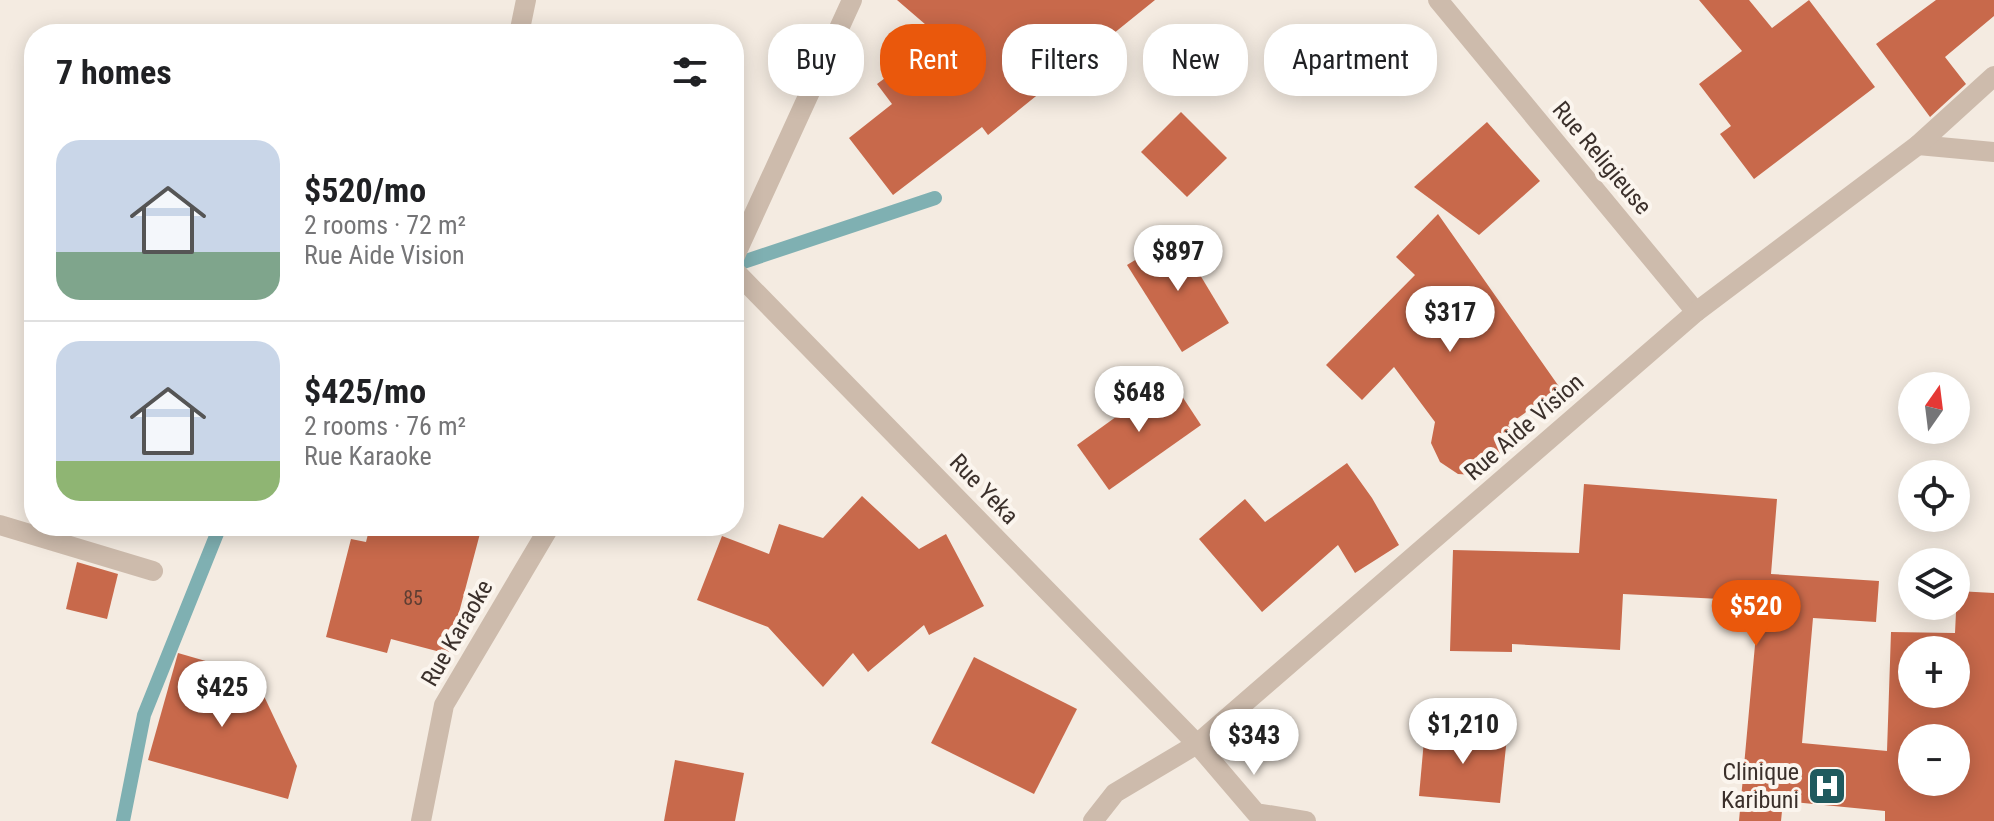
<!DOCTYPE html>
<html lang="en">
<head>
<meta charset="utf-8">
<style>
	:root { --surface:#fff; --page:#f6f6f6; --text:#202124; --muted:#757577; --line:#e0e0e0; --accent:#ea580c }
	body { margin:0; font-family:"Roboto Condensed",sans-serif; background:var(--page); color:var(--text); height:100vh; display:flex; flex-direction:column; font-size:30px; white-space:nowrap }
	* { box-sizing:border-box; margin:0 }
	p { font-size:26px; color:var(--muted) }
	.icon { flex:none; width:44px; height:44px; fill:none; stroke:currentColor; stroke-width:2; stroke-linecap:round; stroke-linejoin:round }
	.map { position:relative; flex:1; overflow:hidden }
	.details { position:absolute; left:24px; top:24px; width:720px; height:512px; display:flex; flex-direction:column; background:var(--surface); border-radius:32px; box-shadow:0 4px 20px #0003 }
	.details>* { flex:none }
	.guide { position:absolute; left:768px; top:24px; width:760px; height:72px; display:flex; gap:16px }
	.needle { width:52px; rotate:14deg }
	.fabs { position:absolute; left:1898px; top:372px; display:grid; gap:16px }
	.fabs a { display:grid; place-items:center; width:72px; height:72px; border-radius:50%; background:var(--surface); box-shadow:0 4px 20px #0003; font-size:40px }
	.price { position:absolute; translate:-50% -68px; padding:0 18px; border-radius:28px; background:#fff; color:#222; font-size:26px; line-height:52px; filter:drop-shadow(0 2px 4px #0008) }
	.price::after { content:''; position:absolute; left:50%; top:48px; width:24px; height:18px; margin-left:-12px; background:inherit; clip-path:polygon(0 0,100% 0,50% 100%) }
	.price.selected { background:var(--accent); color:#fff }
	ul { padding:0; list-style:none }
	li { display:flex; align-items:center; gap:24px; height:200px; padding:0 32px }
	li+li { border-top:2px solid var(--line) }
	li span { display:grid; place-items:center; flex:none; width:224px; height:160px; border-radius:24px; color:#555 }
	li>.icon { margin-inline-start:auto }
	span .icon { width:96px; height:96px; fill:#fffc; stroke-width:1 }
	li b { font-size:34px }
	h2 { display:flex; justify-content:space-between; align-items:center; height:96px; padding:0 32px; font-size:34px }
	.chip { padding:0 28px; border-radius:32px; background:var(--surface); box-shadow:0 4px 20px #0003; font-size:28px; line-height:72px }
	.chip.selected { background:var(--accent); color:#fff }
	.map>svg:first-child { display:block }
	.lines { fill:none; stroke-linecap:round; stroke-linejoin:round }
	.stream { stroke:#7fb0b2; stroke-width:14 }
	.building { fill:#c8694b; fill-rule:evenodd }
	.service { stroke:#cdbbac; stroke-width:20 }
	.minor { stroke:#cdbbac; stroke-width:20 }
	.labels { text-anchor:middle; stroke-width:8; stroke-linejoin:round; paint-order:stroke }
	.number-label { font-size:20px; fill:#5e3e33 }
	.street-label { font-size:24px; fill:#3b302b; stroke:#fbf5ee }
	.poi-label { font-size:24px; fill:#3b302b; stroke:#fbf5ee; text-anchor:end }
</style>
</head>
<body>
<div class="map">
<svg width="1994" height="821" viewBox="0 0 1994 821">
	<rect width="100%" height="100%" fill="#f4ebe1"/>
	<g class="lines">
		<g class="stream">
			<path d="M734 265 935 198"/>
			<path d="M123 821 144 715 220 526"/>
		</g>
	</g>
	<g class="building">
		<path d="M897 0H1155L988 135 982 127 893 195 849 138 892 104 877 84 940 37Z"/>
		<path d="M1699 0H1749L1772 28 1809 0 1875 87 1754 179 1720 134 1731 126 1699 84 1742 51Z"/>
		<path d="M1936 0H1994V16L1945 57 1966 84 1930 117 1876 44Z"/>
		<path d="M1181 112 1227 158 1187 197 1141 152Z"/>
		<path d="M1487 122 1540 181 1479 235 1414 187Z"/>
		<path d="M1438 214 1560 388 1508 425 1519 440 1474 475 1458 474 1440 462 1431 443 1435 422 1394 367 1362 400 1326 365 1415 275 1396 257Z"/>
		<path d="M1176 235 1229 323 1182 352 1127 265Z"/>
		<path d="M1170 378 1201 425 1109 490 1077 445Z"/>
		<path d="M1347 463 1372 498 1399 545 1355 573 1338 545 1262 612 1199 539 1245 499 1265 522Z"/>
		<path d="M1584 484 1777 499 1771 574 1879 581 1876 622 1813 618 1802 743 1887 751 1891 632 1955 633 1957 591 1994 593V821H1885V811L1783 801 1781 821H1739L1759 601 1623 594 1620 650 1512 644V652L1450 651 1453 550 1579 553ZM1912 650H1956V694H1912ZM1912 738H1956V782H1912Z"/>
		<path d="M862 496 919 549 946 534 984 606 929 635 924 625 868 672 853 653 823 687 768 627 697 600 722 536 769 554 779 524 823 538Z"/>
		<path d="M370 526H482L448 654 391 639 387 653 326 637 351 539 366 542Z"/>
		<path d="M77 562 118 574 107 619 66 609Z"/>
		<path d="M178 653 254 675 297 766 288 799 148 760Z"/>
		<path d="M974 657 1077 709 1034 794 931 743Z"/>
		<path d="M1425 729 1507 737 1500 803 1419 796Z"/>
		<path d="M675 760 744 773 735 821H664Z"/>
	</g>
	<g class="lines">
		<path class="service" d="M0 525 153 571"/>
		<g class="minor">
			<path d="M1438 0 1696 312"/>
			<path d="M519 34 526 0"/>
			<path d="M1918 145 1994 152"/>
			<path d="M734 258 852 0"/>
			<path d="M734 270 1197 744 1256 813 1306 821"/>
			<path d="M421 821 444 705 550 526"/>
			<path d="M1093 821 1115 793 1197 744 1696 312 1918 145 1994 76"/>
		</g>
	</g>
	<defs>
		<g id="hospital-square" transform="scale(2)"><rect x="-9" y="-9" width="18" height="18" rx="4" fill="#1f5a5e" stroke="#fbf5ee"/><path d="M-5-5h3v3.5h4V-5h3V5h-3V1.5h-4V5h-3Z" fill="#fff"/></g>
	</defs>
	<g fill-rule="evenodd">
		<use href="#hospital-square" x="1827" y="786"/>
	</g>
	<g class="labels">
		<g class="number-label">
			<text x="413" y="605">85</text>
		</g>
		<g class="street-label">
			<text transform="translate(1602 158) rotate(50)" y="8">Rue Religieuse</text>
			<text transform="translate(1524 427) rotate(-41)" y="8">Rue Aide Vision</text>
			<text transform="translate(984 489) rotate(46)" y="8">Rue Yeka</text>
			<text transform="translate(457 633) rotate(-60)" y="8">Rue Karaoke</text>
		</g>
		<g class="poi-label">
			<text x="1799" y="780">Clinique<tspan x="1799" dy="28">Karibuni</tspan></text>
		</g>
	</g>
</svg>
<div class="fabs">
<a><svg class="needle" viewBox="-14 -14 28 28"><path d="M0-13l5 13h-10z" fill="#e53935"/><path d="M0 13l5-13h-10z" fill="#757577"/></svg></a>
<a><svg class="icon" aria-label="locate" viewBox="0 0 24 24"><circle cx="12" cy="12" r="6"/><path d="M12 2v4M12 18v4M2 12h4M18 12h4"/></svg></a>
<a><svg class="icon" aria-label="layers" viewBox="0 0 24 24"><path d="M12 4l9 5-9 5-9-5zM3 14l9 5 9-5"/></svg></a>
<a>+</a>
<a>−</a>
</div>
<b class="price" style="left:1178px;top:293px">$897</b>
<b class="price" style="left:1450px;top:354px">$317</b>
<b class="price" style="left:1139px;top:434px">$648</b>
<b class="price selected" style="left:1756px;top:648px">$520</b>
<b class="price" style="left:222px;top:729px">$425</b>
<b class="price" style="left:1463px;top:766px">$1,210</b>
<b class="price" style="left:1254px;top:777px">$343</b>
<div class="guide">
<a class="chip">Buy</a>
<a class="chip selected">Rent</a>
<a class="chip">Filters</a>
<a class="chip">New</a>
<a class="chip">Apartment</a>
</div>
<section class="details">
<h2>7 homes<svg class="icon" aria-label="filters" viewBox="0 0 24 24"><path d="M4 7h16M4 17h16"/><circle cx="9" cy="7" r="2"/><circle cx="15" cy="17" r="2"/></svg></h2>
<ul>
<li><span style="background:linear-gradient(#c9d6e8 70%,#7fa58c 0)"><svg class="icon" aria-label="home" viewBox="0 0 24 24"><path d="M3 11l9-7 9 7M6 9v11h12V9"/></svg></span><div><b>$520/mo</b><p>2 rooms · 72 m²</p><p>Rue Aide Vision</p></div></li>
<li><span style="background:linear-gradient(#c9d6e8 75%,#8fb573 0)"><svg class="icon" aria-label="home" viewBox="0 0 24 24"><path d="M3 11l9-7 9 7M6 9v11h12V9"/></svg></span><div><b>$425/mo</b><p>2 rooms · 76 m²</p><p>Rue Karaoke</p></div></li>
</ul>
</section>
</div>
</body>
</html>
